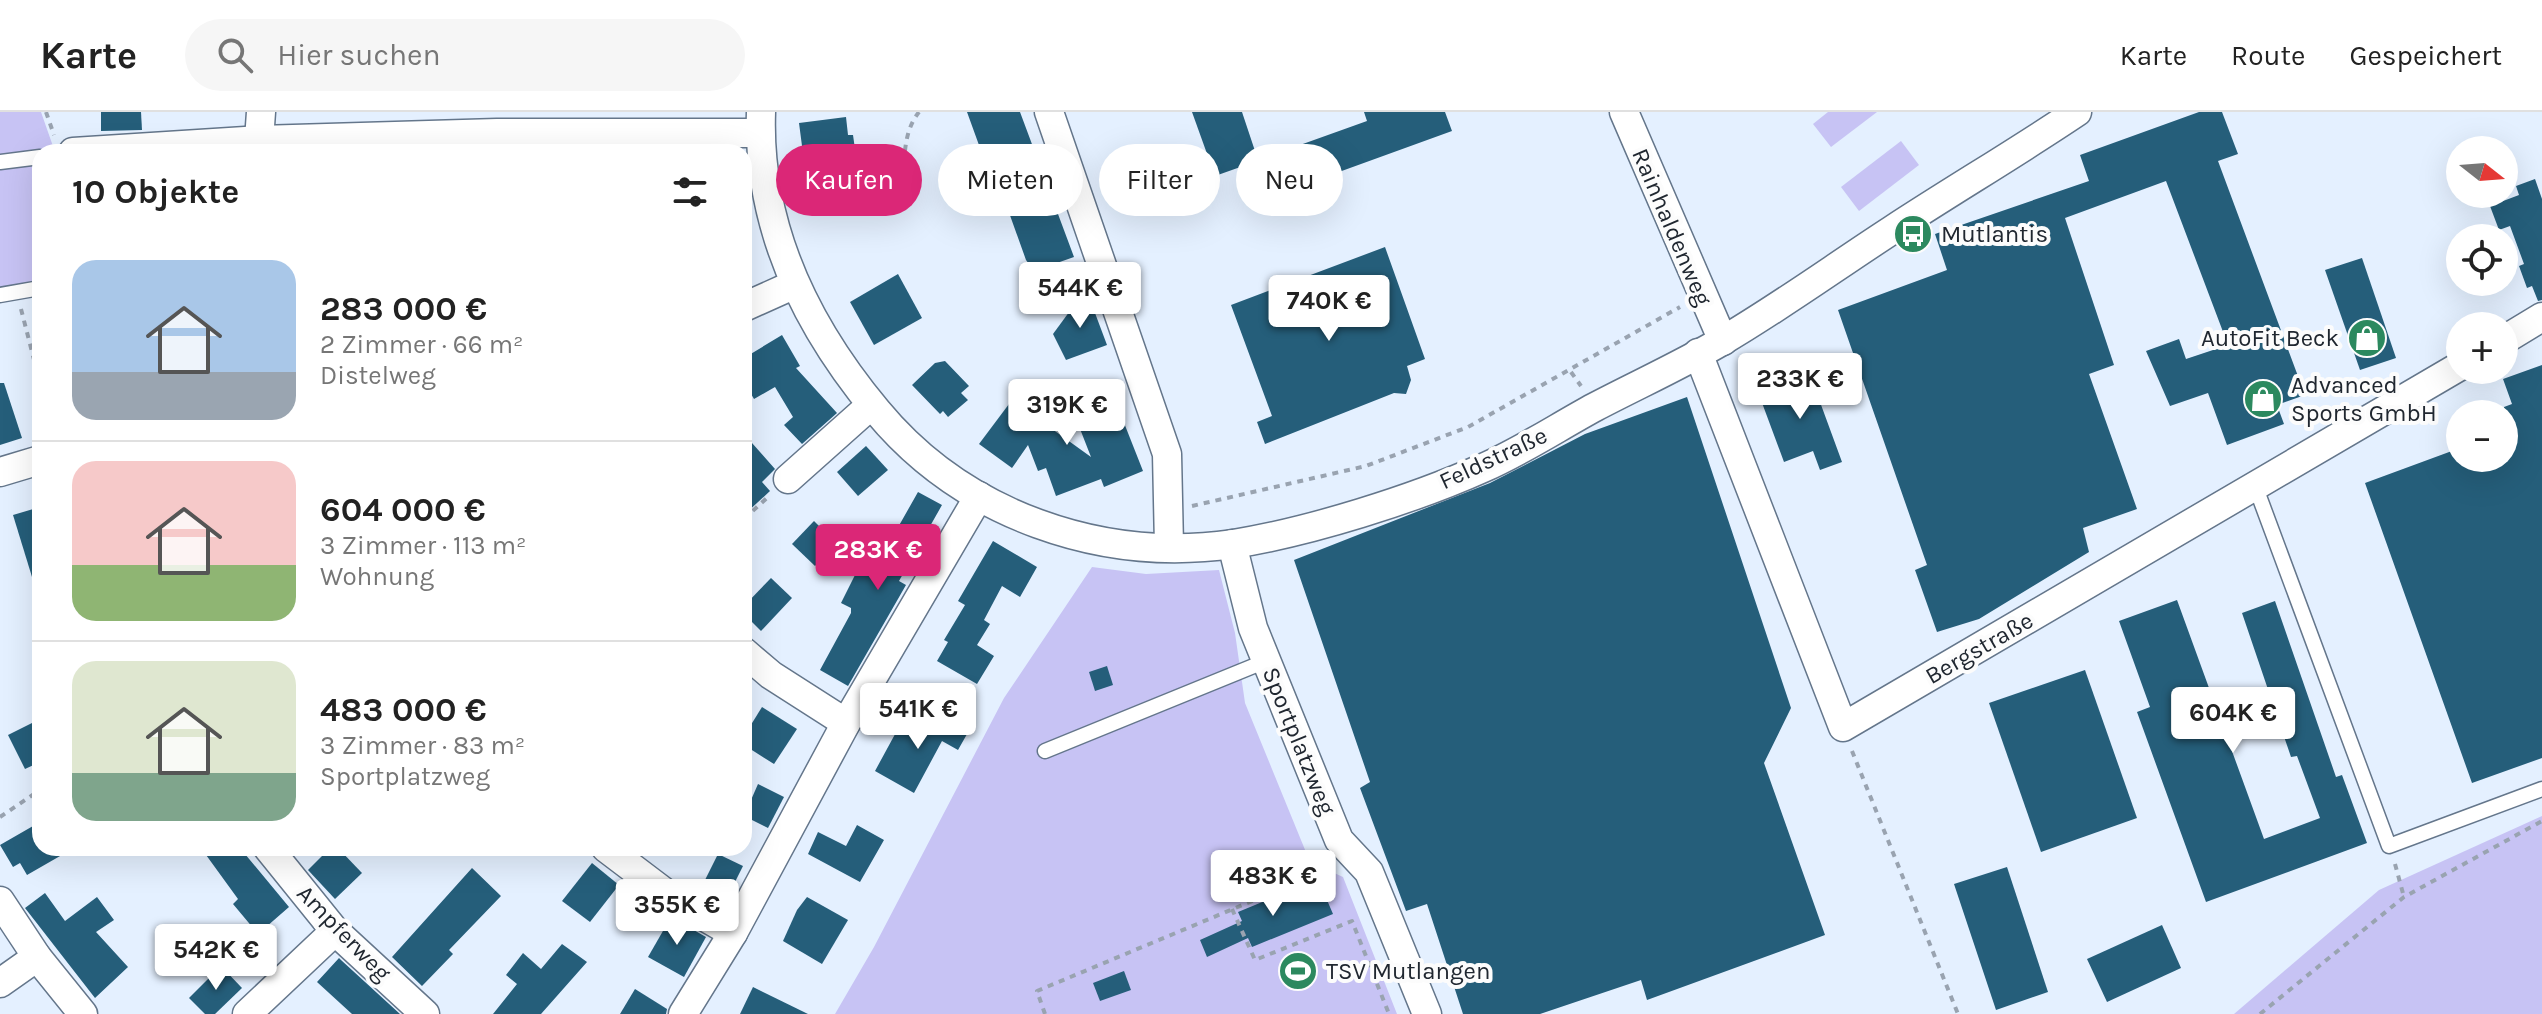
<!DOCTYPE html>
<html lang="de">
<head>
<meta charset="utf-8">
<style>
	:root { --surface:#fff; --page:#f6f6f6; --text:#222; --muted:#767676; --line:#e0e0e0; --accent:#db2777 }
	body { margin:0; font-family:Karla,sans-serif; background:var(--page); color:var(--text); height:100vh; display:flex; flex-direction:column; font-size:30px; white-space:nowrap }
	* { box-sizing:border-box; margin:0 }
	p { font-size:26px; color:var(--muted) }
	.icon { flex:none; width:44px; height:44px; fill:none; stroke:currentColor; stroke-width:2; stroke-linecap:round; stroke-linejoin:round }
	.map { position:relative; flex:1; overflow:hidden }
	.details { position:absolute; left:32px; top:32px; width:720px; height:712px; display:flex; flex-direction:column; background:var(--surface); border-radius:24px; box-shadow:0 8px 32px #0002 }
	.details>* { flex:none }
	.guide { position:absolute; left:776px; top:32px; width:760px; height:72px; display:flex; gap:16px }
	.needle { width:52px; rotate:107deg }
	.controls { position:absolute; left:2446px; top:24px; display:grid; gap:16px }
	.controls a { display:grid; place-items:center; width:72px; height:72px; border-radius:50%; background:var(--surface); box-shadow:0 8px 32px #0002; font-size:40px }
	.price { position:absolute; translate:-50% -68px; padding:0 18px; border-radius:8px; background:#fff; color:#222; font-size:26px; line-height:52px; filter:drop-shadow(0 2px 4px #0008) }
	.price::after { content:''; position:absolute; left:50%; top:48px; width:24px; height:18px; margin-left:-12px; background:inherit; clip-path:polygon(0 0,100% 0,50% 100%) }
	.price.selected { background:var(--accent); color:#fff }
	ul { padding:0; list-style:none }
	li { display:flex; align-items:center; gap:24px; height:200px; padding:0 40px }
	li+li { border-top:2px solid var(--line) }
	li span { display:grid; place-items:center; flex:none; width:224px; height:160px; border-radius:24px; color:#555 }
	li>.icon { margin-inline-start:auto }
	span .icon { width:96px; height:96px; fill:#fffc; stroke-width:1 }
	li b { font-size:34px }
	h2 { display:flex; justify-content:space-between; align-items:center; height:96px; padding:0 40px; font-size:34px }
	.chip { padding:0 28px; border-radius:36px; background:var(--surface); box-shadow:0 8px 32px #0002; font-size:28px; line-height:72px }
	.chip.selected { background:var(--accent); color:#fff }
	header { display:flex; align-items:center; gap:48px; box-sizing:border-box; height:112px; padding:0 40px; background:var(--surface); border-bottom:2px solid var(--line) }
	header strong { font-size:38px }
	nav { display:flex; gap:44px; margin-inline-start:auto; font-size:28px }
	.search { width:560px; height:72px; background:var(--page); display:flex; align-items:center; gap:20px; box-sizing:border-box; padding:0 28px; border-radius:44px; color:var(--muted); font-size:30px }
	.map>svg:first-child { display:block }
	.green { fill:#c7c3f4 }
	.building { fill:#255e7a }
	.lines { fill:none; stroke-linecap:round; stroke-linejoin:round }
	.lane-casing { stroke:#64768b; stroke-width:17 }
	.street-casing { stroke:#64768b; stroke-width:31 }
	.path { stroke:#99a3b0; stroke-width:4; stroke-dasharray:6 6; stroke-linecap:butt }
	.lane { stroke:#fff; stroke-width:14 }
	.street { stroke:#fff; stroke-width:28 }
	.labels { text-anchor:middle; stroke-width:8; stroke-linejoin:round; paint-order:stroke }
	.street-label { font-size:24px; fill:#202730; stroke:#fcfcfc }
	.poi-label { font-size:24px; fill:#202730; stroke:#fcfcfc; text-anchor:start }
</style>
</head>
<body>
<header>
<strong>Karte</strong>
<div class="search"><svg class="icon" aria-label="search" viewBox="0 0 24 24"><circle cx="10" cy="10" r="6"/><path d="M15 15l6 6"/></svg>Hier suchen</div>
<nav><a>Karte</a><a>Route</a><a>Gespeichert</a></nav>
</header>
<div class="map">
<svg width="2542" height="902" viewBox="0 0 2542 902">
	<rect width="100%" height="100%" fill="#e4f0ff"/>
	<g class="green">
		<path d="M0 0H41L55 40H40V172L0 178Z"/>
		<path d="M1828 0H1877L1831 35 1813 12Z"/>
		<path d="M1901 29 1919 53 1859 99 1841 75Z"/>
		<path d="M1092 455 1146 462 1219 458 1235 521 1245 591 1310 750 1343 765 1397 902H835L874 835 1004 586Z"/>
		<path d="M2542 704V902H2234L2379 778Z"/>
	</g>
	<g class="building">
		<path d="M101 0H141L142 18 101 19Z"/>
		<path d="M967 0H1020L1074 145 1034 159 1026 148 997 67 992 69Z"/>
		<path d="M1192 0H1242L1258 48 1367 9 1364 0H1445L1452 19 1259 89 1246 53 1215 64Z"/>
		<path d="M2199 0H2222L2238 42 2218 49 2305 283 2277 293 2284 312 2227 333 2208 281 2170 294 2146 239 2179 227 2186 247 2228 233 2166 69 2065 106 2114 253 2089 262 2137 397 2083 416 2089 440 1979 507 1937 520 1915 458 1927 453 1838 198 1947 158 1935 122 2089 69 2080 43Z"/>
		<path d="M846 5 848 23H853L857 51 851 52 853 66 807 72 799 11Z"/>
		<path d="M2535 67 2542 87V188L2538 189 2532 174 2527 176 2519 154 2524 152 2510 114 2499 118 2490 94 2519 83 2516 74Z"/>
		<path d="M1385 135 1425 247 1407 254 1411 268 1406 282 1394 281 1265 332 1257 310 1272 304 1231 193Z"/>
		<path d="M2362 146 2396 246 2360 258 2325 158Z"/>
		<path d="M898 162 922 206 874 233 850 190Z"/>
		<path d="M1086 177 1107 233 1066 248 1053 222Z"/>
		<path d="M782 223 800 254 796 256 837 301 802 332 784 313 793 305 775 275 754 287 744 270V246Z"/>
		<path d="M945 249 969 274 961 281 968 288 948 305 943 299 940 302 912 273 935 251Z"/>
		<path d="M2542 253V646L2472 671 2365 371 2460 336V346H2504V295L2512 292 2503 267Z"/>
		<path d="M1809 260 1842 350 1820 358 1813 339 1784 350 1758 280Z"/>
		<path d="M0 271H4L22 326 0 333Z"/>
		<path d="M1687 285 1791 596 1764 651 1825 823 1647 888 1641 868 1540 902H1463L1427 792 1406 799 1360 676 1370 670 1294 448 1490 371 1585 322Z"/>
		<path d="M1012 288 1091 345 1075 304 1115 288 1143 359 1104 375 1101 367 1056 384 1046 356 1038 359 1028 333 1012 356 979 332Z"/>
		<path d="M744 322 775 357 762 370 770 379 744 403Z"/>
		<path d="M866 334 888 358 858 384 837 360Z"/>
		<path d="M918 380 942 393 899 469 906 473 848 574 820 558 851 501V496L841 491 861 451 875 456Z"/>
		<path d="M40 395V477L36 478 13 403Z"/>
		<path d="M814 409 837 432 815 454 792 432Z"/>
		<path d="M993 429 1037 455 1020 485 1002 474 984 508 990 512 977 533 994 544 977 572 937 549 948 530 944 528 965 493 958 489Z"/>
		<path d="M771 466 792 486 761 519 744 502V494Z"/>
		<path d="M2177 488 2264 727 2320 706 2297 644 2291 645 2242 501 2275 489 2336 665 2342 663 2367 731 2206 790 2137 600 2150 595 2119 509Z"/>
		<path d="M1107 554 1113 573 1095 579 1089 560Z"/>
		<path d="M2085 558 2137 706 2041 740 1989 591Z"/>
		<path d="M762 595 797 617 774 652 744 633V624Z"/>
		<path d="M949 603 971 615 958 638 942 629 914 681 875 659 900 613 914 621 920 611 938 621Z"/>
		<path d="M40 607V650L25 657 8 623Z"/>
		<path d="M758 672 784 685 768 716 744 704Z"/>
		<path d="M40 710V736H74L27 763 20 751 13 755 0 733Z"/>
		<path d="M857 713 884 728 860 770 808 742 818 720 846 734Z"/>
		<path d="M201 736H240L289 795 258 822 233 792 238 787Z"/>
		<path d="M330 736H338L362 761 335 787 308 758Z"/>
		<path d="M718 742 743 754 727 786 702 774Z"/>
		<path d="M592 751 619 773 590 810 562 789Z"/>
		<path d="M2007 755 2048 880 1996 898 1954 772Z"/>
		<path d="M472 756 501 784 449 838 453 842 422 874 392 845Z"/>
		<path d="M1318 767 1333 802 1252 835 1248 826 1207 845 1200 828 1242 809 1238 800Z"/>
		<path d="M45 781 65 809 97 785 114 808 96 820 128 855 95 886 25 796Z"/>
		<path d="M807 785 848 808 822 852 783 829 797 798Z"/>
		<path d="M671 805 706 825 684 865 648 845Z"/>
		<path d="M2162 813 2181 856 2107 890 2087 847Z"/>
		<path d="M562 832 587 850 541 902H493L517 872 506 863 523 841 541 857Z"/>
		<path d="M339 846 341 848 400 902H352L317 870Z"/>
		<path d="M221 854 242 876 215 902H205L189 886Z"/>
		<path d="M1124 859 1131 878 1100 889 1093 871Z"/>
		<path d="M753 875 808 902H740Z"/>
		<path d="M635 877 667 897 666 902H620Z"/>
	</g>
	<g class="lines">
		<g class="lane-casing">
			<g id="lane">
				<path d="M0 50 40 45"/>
				<path d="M0 183 40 176"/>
				<path d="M2256 376 2389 734 2542 677"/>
				<path d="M1045 639 1266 549"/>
			</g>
		</g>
		<g class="street-casing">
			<g id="street">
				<path d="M761 0C757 114 806 214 877 299 963 403 1101 451 1233 432 1309 420 1414 387 1483 356 1522 339 1558 315 1595 295 1637 273 1681 253 1722 229 1780 195 1835 155 1892 118 1953 78 2016 41 2077 0"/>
				<path d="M1049 0 1167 342 1169 434"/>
				<path d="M1624 0 1723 229"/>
				<path d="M259 28 261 0"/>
				<path d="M73 40 259 28 497 21H760"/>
				<path d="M744 195 793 173"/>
				<path d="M2504 228 2542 205"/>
				<path d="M1698 241 1843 615 2460 254"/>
				<path d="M0 360 40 348"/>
				<path d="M788 367 871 293"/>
				<path d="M1232 432 1253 516 1339 728 1369 760 1427 902"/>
				<path d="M744 540 771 563 846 611"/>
				<path d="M268 736 335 819 425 902"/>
				<path d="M606 736 672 786 733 821"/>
				<path d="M0 789 37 845 83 902"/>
				<path d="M0 871 37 845"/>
				<path d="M247 902 335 819"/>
				<path d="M683 902 733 821 846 611 979 384"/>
			</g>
		</g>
		<g class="path">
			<path d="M46 0 54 23"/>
			<path d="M798 94 894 84C911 67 896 29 919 0"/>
			<path d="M21 197 40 271"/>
			<path d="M1571 260 1581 274"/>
			<path d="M1192 394 1366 354 1468 315 1680 195"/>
			<path d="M744 407 769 384"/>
			<path d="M1852 639 1958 902"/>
			<path d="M0 705 40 678"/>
			<path d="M2395 752 2404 785"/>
			<path d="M1232 797 1255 848 1352 809 1389 902"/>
			<path d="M1045 902 1037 879 1331 756"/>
			<path d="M2260 902 2404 785 2542 709"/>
		</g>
		<use href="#lane" class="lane"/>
		<use href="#street" class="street"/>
	</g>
	<defs>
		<g id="bus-disc" transform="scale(2)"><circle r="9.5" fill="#2c895f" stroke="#fcfcfc"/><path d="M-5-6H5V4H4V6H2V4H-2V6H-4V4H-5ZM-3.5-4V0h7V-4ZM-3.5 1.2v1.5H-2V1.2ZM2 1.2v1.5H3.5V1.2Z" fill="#fff"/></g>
		<g id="shop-disc" transform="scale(2)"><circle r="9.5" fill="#2c895f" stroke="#fcfcfc"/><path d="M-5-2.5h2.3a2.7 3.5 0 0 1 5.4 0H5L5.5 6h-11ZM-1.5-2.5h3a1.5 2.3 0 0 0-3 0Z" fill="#fff"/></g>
		<g id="stadium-disc" transform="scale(2)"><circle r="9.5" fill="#2c895f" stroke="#fcfcfc"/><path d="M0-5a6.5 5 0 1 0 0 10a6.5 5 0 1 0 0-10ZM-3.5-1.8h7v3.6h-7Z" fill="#fff"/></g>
	</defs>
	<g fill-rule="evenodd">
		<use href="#bus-disc" x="1913" y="122"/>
		<use href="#shop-disc" x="2367" y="226"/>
		<use href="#shop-disc" x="2263" y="287"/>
		<use href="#stadium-disc" x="1298" y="859"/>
	</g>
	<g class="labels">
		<g class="street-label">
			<text transform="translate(1672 115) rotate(67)" y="8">Rainhaldenweg</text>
			<text transform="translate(1493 346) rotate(-25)" y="8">Feldstraße</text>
			<text transform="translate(1979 536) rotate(-30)" y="8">Bergstraße</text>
			<text transform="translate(1299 629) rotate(68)" y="8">Sportplatzweg</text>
			<text transform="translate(344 821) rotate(46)" y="8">Ampferweg</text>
		</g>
		<g class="poi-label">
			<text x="1941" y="130">Mutlantis</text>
			<text x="2339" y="234" text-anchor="end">AutoFit Beck</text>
			<text x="2291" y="281">Advanced<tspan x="2291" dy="28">Sports GmbH</tspan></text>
			<text x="1326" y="867">TSV Mutlangen</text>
		</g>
	</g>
</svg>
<div class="controls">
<a><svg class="needle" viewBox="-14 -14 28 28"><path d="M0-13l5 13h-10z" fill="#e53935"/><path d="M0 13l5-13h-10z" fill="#767676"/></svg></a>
<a><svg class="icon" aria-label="locate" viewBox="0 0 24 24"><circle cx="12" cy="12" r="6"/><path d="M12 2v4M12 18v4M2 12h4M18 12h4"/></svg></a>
<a>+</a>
<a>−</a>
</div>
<b class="price" style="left:1080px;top:218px">544K €</b>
<b class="price" style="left:1329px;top:231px">740K €</b>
<b class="price" style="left:1800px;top:309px">233K €</b>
<b class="price" style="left:1067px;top:335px">319K €</b>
<b class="price selected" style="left:878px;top:480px">283K €</b>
<b class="price" style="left:918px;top:639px">541K €</b>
<b class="price" style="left:2233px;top:643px">604K €</b>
<b class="price" style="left:1273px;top:806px">483K €</b>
<b class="price" style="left:677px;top:835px">355K €</b>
<b class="price" style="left:216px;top:880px">542K €</b>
<div class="guide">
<a class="chip selected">Kaufen</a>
<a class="chip">Mieten</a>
<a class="chip">Filter</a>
<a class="chip">Neu</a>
</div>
<section class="details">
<h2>10 Objekte<svg class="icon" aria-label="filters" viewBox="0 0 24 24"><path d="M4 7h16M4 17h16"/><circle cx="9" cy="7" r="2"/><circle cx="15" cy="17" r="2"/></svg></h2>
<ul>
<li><span style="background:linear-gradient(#a9c7e8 70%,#9aa5b1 0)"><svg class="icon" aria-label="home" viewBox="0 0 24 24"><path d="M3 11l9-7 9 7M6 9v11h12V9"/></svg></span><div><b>283 000 €</b><p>2 Zimmer · 66 m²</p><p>Distelweg</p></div></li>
<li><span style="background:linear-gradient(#f6c9c9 65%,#8fb573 0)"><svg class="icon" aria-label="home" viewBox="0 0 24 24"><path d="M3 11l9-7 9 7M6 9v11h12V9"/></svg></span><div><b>604 000 €</b><p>3 Zimmer · 113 m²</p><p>Wohnung</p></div></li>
<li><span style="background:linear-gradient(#dfe7d0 70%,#7fa58c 0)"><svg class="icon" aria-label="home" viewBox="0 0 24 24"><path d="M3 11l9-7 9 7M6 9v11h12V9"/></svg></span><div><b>483 000 €</b><p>3 Zimmer · 83 m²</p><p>Sportplatzweg</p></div></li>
</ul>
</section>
</div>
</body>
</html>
